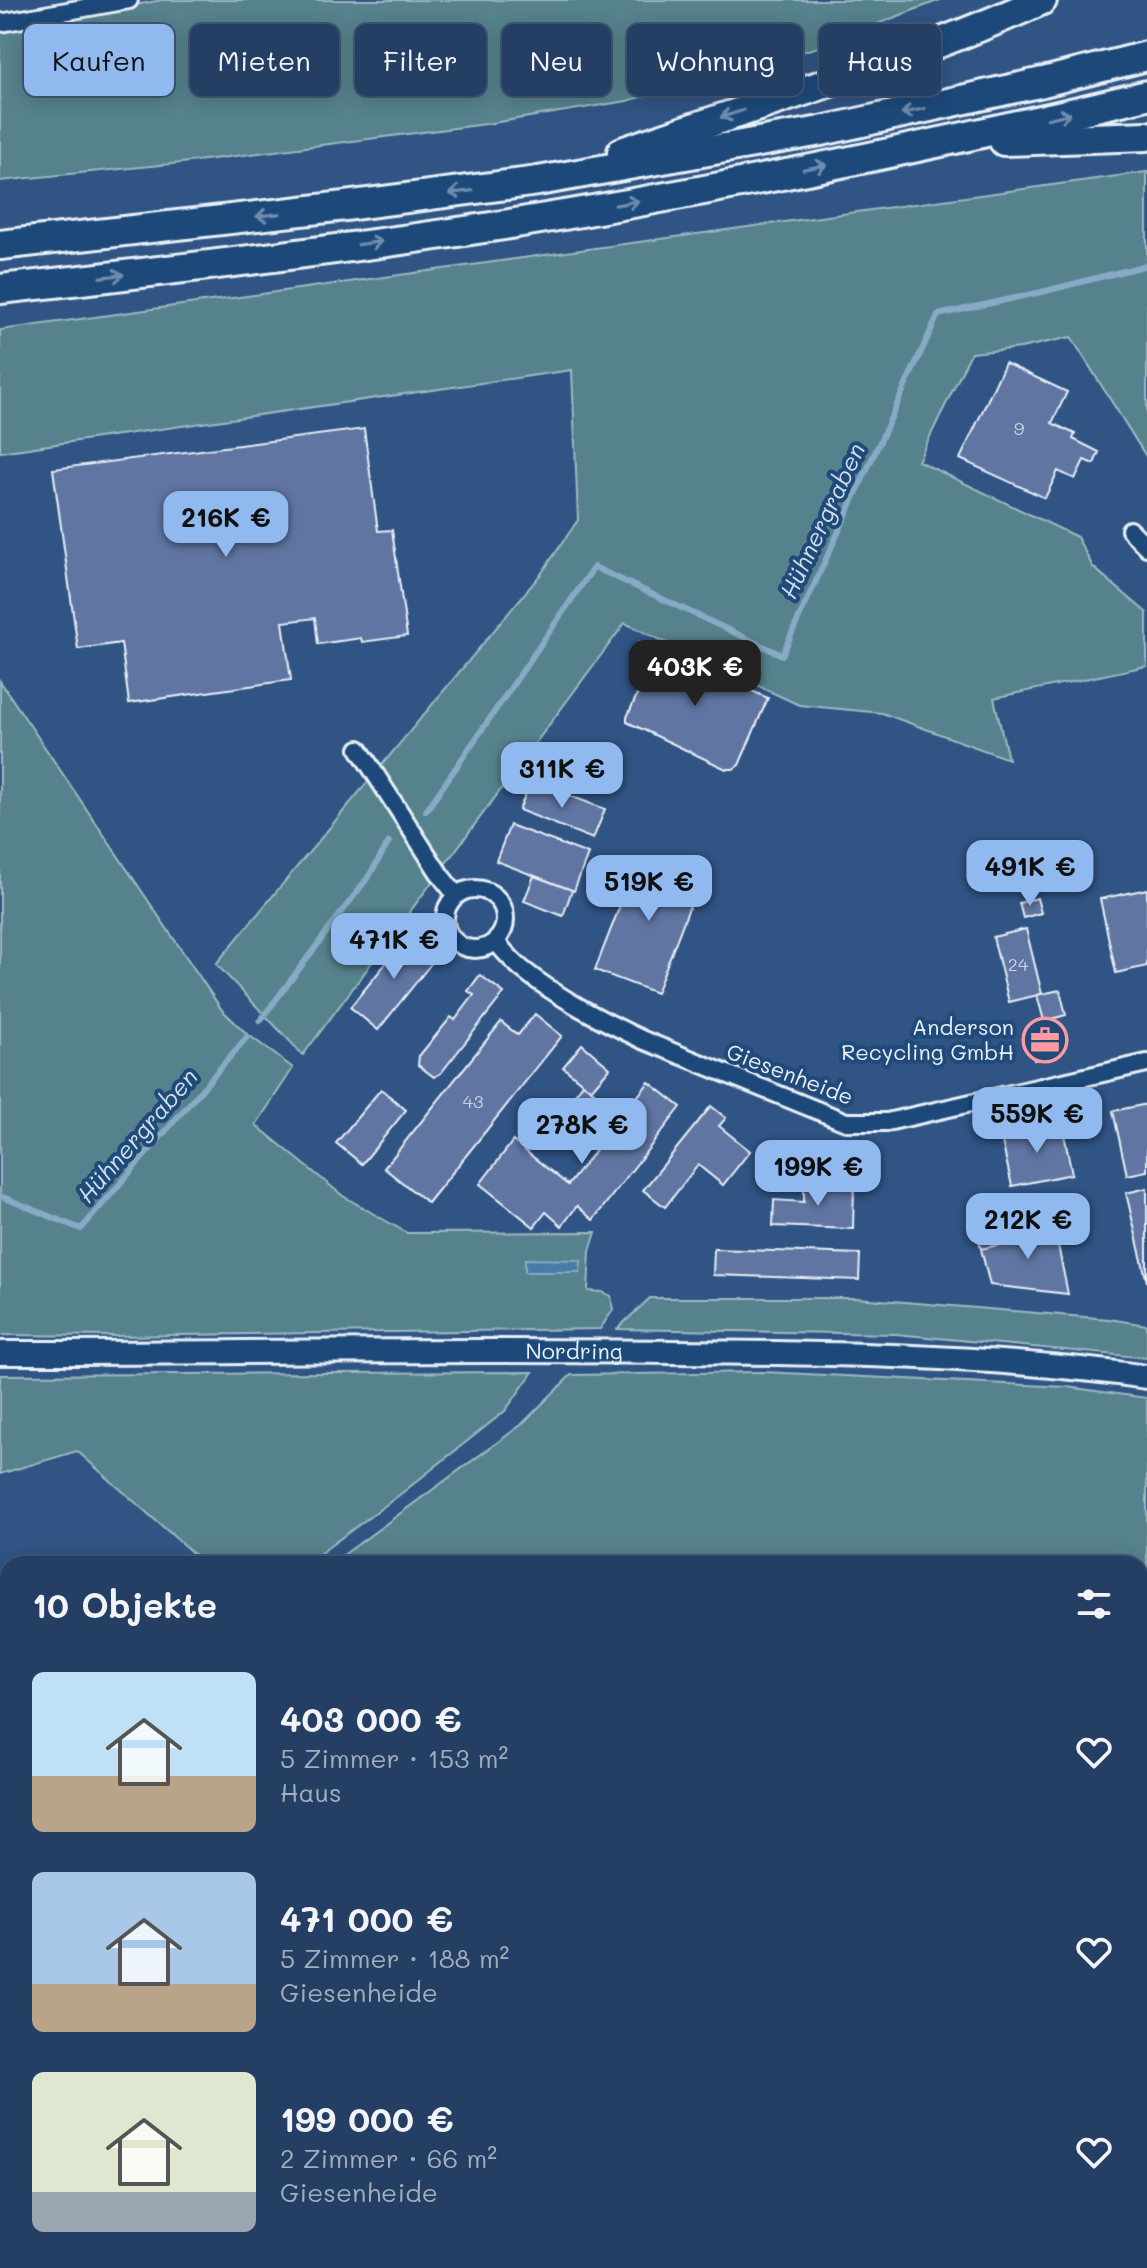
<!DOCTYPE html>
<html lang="de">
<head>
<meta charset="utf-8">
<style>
	:root { --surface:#243f63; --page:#2c4669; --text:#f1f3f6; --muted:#a3afbe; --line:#415878; --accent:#90b9f0 }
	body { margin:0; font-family:Mali,sans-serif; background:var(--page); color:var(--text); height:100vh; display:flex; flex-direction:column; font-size:30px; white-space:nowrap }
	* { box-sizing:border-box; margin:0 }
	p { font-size:26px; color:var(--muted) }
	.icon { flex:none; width:44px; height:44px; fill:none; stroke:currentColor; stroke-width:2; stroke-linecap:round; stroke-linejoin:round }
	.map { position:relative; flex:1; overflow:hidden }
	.panel { position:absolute; left:0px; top:1556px; width:1148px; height:712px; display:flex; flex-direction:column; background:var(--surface); border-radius:24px 24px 0 0; box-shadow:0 4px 20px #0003,0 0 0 2px var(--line) }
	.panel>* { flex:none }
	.hud { position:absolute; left:24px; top:24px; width:1100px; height:72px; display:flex; gap:16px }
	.price { position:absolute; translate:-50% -68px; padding:0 18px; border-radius:16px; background:var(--accent); color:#111; font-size:26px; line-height:52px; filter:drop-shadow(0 2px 4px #0008) }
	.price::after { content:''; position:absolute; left:50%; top:48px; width:24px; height:18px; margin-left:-12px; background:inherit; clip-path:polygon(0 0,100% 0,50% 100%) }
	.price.selected { background:#222; color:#fff }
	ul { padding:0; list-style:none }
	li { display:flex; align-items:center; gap:24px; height:200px; padding:0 32px }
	li span { display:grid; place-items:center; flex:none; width:224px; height:160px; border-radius:12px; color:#555 }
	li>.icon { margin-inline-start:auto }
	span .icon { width:96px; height:96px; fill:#fffc; stroke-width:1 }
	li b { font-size:34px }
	h2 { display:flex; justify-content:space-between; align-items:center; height:96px; padding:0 32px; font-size:34px }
	.pill { padding:0 28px; border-radius:12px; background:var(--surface); box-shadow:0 4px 20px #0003,0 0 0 2px var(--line); font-size:28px; line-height:72px }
	.pill.selected { background:var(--accent); color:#111 }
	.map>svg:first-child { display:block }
	.green { fill:#54828c; stroke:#9ebac2; stroke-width:2 }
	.water { fill:#477ca4; stroke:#87abc6; stroke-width:2 }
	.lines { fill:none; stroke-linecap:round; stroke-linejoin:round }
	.stream { stroke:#87abc6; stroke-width:6 }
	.building { fill:#6074a2; stroke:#e8f1f8; stroke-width:2 }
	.minor-casing { stroke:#e8f1f8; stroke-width:22 }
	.secondary-casing { stroke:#e8f1f8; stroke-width:28 }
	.motorway-casing { stroke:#e8f1f8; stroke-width:34 }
	.minor { stroke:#1f4a7a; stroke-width:16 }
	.secondary { stroke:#1f4a7a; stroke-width:22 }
	.motorway { stroke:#1f4a7a; stroke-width:28 }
	.oneway { stroke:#6f8dac }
	.labels { text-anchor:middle; stroke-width:8; stroke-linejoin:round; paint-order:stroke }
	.number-label { font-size:18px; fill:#c6d2e2 }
	.poi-label { font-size:22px; fill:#e8f1f8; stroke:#1f4a7a; text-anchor:end }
	.street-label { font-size:22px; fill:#e8f1f8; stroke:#1f4a7a }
	.water-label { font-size:24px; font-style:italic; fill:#d0dfeb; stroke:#1f4a7a }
</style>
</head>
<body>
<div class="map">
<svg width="1147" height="2268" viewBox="0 0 1147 2268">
	<rect width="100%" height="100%" fill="#305484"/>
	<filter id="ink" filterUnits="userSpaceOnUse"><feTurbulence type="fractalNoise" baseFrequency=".0125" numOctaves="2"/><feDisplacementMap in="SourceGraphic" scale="16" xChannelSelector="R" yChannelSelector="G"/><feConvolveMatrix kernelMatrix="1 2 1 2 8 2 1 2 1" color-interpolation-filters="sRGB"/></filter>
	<g filter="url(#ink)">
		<g class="green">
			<path d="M162 0H940L815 48 627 101 486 124 181 163 0 181V29Z"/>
			<path d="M1147 172V458L1071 337 1021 348 971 353 918 461 1077 537 1093 567 1147 613V666L994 698 1008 759 882 713 799 705 625 623 303 1055 216 964 541 574 578 520 572 370 0 452V330Z"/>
			<path d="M0 681 222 1010 246 1033 293 1068 256 1125 343 1196 407 1233 596 1232 590 1251 588 1291 602 1292 611 1296 613 1310 600 1329 115 1336 0 1335Z"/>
			<path d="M650 1298H857L1109 1319 1147 1325V1358L896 1334 617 1329Z"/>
			<path d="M533 1372 505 1411 402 1493 311 1560 302 1564H205L77 1451 0 1474V1375Z"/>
			<path d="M764 1372 1067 1387 1147 1398V2268H520L517 2260H1140V1564H331L521 1425 571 1375Z"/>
		</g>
		<path class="water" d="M525 1259 581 1260 580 1272H525Z"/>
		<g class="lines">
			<g class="stream">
				<path d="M426 811 594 567 782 655 938 315 1046 291 1147 265"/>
				<path d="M260 1021 369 876 389 842"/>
				<path d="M0 1196 81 1229 247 1037"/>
			</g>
		</g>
		<g class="building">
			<path d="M1005 363 1067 392 1052 423 1075 434 1073 439 1099 452 1094 464 1084 460 1075 479 1058 471 1045 498 960 459Z"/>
			<path d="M364 429 378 531 392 530 407 636 362 642 361 638 318 644 315 618 283 622 291 680 129 703 121 643 78 649 53 469Z"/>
			<path d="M640 642 768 698 739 765 733 769H726L627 722V717L648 671 631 663Z"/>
			<path d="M531 781 605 809 593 839 519 810Z"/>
			<path d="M510 825 588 854 574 891 496 861Z"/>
			<path d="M673 857 704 869 656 993 595 970 637 862 666 873Z"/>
			<path d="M534 876 572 890 563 916 524 901Z"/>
			<path d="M1147 889V966L1116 973 1100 899Z"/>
			<path d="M1037 898 1041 913 1023 918 1019 903Z"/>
			<path d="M1026 929 1042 994 1009 1002 993 937Z"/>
			<path d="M411 933 438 955 378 1030 350 1007Z"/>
			<path d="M480 975 504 993 441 1073 434 1077 418 1065 419 1056 451 1017 455 1020 474 995 468 991Z"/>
			<path d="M1060 990 1066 1015 1044 1021 1037 995Z"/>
			<path d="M535 1014 562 1036 428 1203 384 1168 501 1022 518 1035Z"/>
			<path d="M1054 1022 1061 1054 1034 1060 1027 1028Z"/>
			<path d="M582 1044 610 1068 591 1090 563 1067Z"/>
			<path d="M649 1082 681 1107 593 1220 577 1206 562 1226 546 1212 534 1227 480 1184 513 1141 568 1185Z"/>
			<path d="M583 1084 602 1098 585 1120 566 1106Z"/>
			<path d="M381 1089 406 1110 362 1164 336 1143Z"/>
			<path d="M1147 1104V1171L1127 1175 1113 1111Z"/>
			<path d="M711 1106 726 1118 719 1126 750 1151 723 1185 698 1165 665 1207 643 1190Z"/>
			<path d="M1062 1124 1072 1174 1012 1186 1001 1137Z"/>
			<path d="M804 1183 854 1185 853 1229 773 1226 774 1200 804 1202Z"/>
			<path d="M1147 1188V1282L1126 1193Z"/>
			<path d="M1013 1220 1017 1241 981 1249 976 1227Z"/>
			<path d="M1053 1221 1068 1294 990 1285 981 1249 1017 1241 1015 1230Z"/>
			<path d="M714 1249 860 1254 859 1280 713 1275Z"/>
			<path d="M0 1630 8 1650V1661L0 1664Z"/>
			<path d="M7 1884 8 1942 0 1943V1885Z"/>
			<path d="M8 1942V1993H0V1943Z"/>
			<path d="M0 1993H8V2011L0 2012Z"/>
			<path d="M8 2011V2031H0V2012Z"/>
			<rect x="0" y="2031" width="8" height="78"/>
			<path d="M8 2177V2213L0 2214V2178Z"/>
			<path d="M39 2260H78L79 2268H40Z"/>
			<path d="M164 2260H205L206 2268H165Z"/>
			<path d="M312 2260 361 2261 362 2268H313Z"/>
		</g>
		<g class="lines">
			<g class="minor-casing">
				<g id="minor">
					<path d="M0 23 129 0"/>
					<path d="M1130 530 1147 547"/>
					<path d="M359 749 441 876 456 895"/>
					<circle cx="475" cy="919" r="30"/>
					<path d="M495 941C503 950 512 961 522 969 558 998 601 1020 643 1040L846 1122H887L1147 1063"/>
					<path d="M0 1691 8 1688"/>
					<path d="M0 1836 8 1844"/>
					<path d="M0 2125 8 2124"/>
					<path d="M132 2260 133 2268"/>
				</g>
			</g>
			<g class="secondary-casing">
				<g id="secondary">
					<path id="s1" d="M0 1353C224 1353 447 1349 671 1352 830 1353 989 1355 1147 1377"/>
				</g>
			</g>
			<g class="motorway-casing">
				<g id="motorway">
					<path d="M1004 141 1147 136"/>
					<path d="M622 152C763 103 906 62 1042 0"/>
					<path d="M0 245 345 206 538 181 821 131 1043 82 1147 56"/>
					<path d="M0 289C164 271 328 252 491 227 711 192 930 147 1147 95"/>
				</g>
			</g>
			<use href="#minor" class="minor"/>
			<use href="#secondary" class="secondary"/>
			<use href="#motorway" class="motorway"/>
		</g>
		<defs><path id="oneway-shaft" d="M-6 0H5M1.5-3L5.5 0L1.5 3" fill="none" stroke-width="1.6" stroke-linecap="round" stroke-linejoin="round" transform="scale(2)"/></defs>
		<g class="oneway">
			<use href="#oneway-shaft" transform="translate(913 111) rotate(168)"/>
			<use href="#oneway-shaft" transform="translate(732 114) rotate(162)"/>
			<use href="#oneway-shaft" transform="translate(1059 116) rotate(-13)"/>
			<use href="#oneway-shaft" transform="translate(815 167) rotate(-11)"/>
			<use href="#oneway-shaft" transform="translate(461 192) rotate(173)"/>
			<use href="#oneway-shaft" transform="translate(627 203) rotate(-10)"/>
			<use href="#oneway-shaft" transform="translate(268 215) rotate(173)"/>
			<use href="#oneway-shaft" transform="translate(370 243) rotate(-8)"/>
			<use href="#oneway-shaft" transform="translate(112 276) rotate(-7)"/>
		</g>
	</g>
	<defs>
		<g id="office-ring" transform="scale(2.3)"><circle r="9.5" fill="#1f4a7a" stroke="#ff9aa2" stroke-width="1.5"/><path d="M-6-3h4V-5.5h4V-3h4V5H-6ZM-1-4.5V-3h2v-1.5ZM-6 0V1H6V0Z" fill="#ff9aa2"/></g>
	</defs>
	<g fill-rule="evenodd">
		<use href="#office-ring" x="1045" y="1040"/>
	</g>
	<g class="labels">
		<g class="number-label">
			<text x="1019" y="435">9</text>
			<text x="1018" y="971">24</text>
			<text x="473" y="1108">43</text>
		</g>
		<g class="poi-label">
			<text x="1014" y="1035">Anderson<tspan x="1014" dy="25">Recycling GmbH</tspan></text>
		</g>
		<g class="street-label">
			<text transform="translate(790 1074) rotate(21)" y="8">Giesenheide</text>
			<text dy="8" stroke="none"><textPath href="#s1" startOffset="574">Nordring</textPath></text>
		</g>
		<g class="water-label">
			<text transform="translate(823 521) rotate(-65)" y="8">Hühnergraben</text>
			<text transform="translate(138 1136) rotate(-49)" y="8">Hühnergraben</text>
		</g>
	</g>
</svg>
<b class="price" style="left:226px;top:559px">216K €</b>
<b class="price selected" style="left:695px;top:708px">403K €</b>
<b class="price" style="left:562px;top:810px">311K €</b>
<b class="price" style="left:1030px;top:908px">491K €</b>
<b class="price" style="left:649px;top:923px">519K €</b>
<b class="price" style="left:394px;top:981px">471K €</b>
<b class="price" style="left:1037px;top:1155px">559K €</b>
<b class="price" style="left:582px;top:1166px">278K €</b>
<b class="price" style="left:818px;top:1208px">199K €</b>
<b class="price" style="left:1028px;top:1261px">212K €</b>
<div class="hud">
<a class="pill selected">Kaufen</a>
<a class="pill">Mieten</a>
<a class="pill">Filter</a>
<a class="pill">Neu</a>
<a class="pill">Wohnung</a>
<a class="pill">Haus</a>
</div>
<section class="panel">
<h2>10 Objekte<svg class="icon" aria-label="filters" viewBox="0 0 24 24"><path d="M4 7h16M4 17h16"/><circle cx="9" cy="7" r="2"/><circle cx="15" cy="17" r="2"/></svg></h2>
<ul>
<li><span style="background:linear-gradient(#bfe0f5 65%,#b9a48a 0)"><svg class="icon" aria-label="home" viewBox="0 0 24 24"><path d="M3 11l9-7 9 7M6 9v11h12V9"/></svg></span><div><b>403 000 €</b><p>5 Zimmer · 153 m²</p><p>Haus</p></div><svg class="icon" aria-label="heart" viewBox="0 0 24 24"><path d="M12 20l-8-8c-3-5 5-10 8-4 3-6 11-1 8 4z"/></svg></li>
<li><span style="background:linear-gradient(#a9c7e8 70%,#b9a48a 0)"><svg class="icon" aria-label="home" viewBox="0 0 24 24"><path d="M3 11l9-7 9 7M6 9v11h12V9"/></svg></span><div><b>471 000 €</b><p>5 Zimmer · 188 m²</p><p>Giesenheide</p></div><svg class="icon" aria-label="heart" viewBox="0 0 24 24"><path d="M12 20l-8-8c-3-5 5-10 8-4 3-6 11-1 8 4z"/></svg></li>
<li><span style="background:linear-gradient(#dfe7d0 75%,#9aa5b1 0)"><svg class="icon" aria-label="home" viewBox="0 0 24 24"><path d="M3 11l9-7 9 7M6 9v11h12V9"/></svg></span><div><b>199 000 €</b><p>2 Zimmer · 66 m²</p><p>Giesenheide</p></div><svg class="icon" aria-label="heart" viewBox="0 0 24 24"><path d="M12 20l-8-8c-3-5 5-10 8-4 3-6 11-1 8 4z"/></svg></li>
</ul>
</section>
</div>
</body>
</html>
